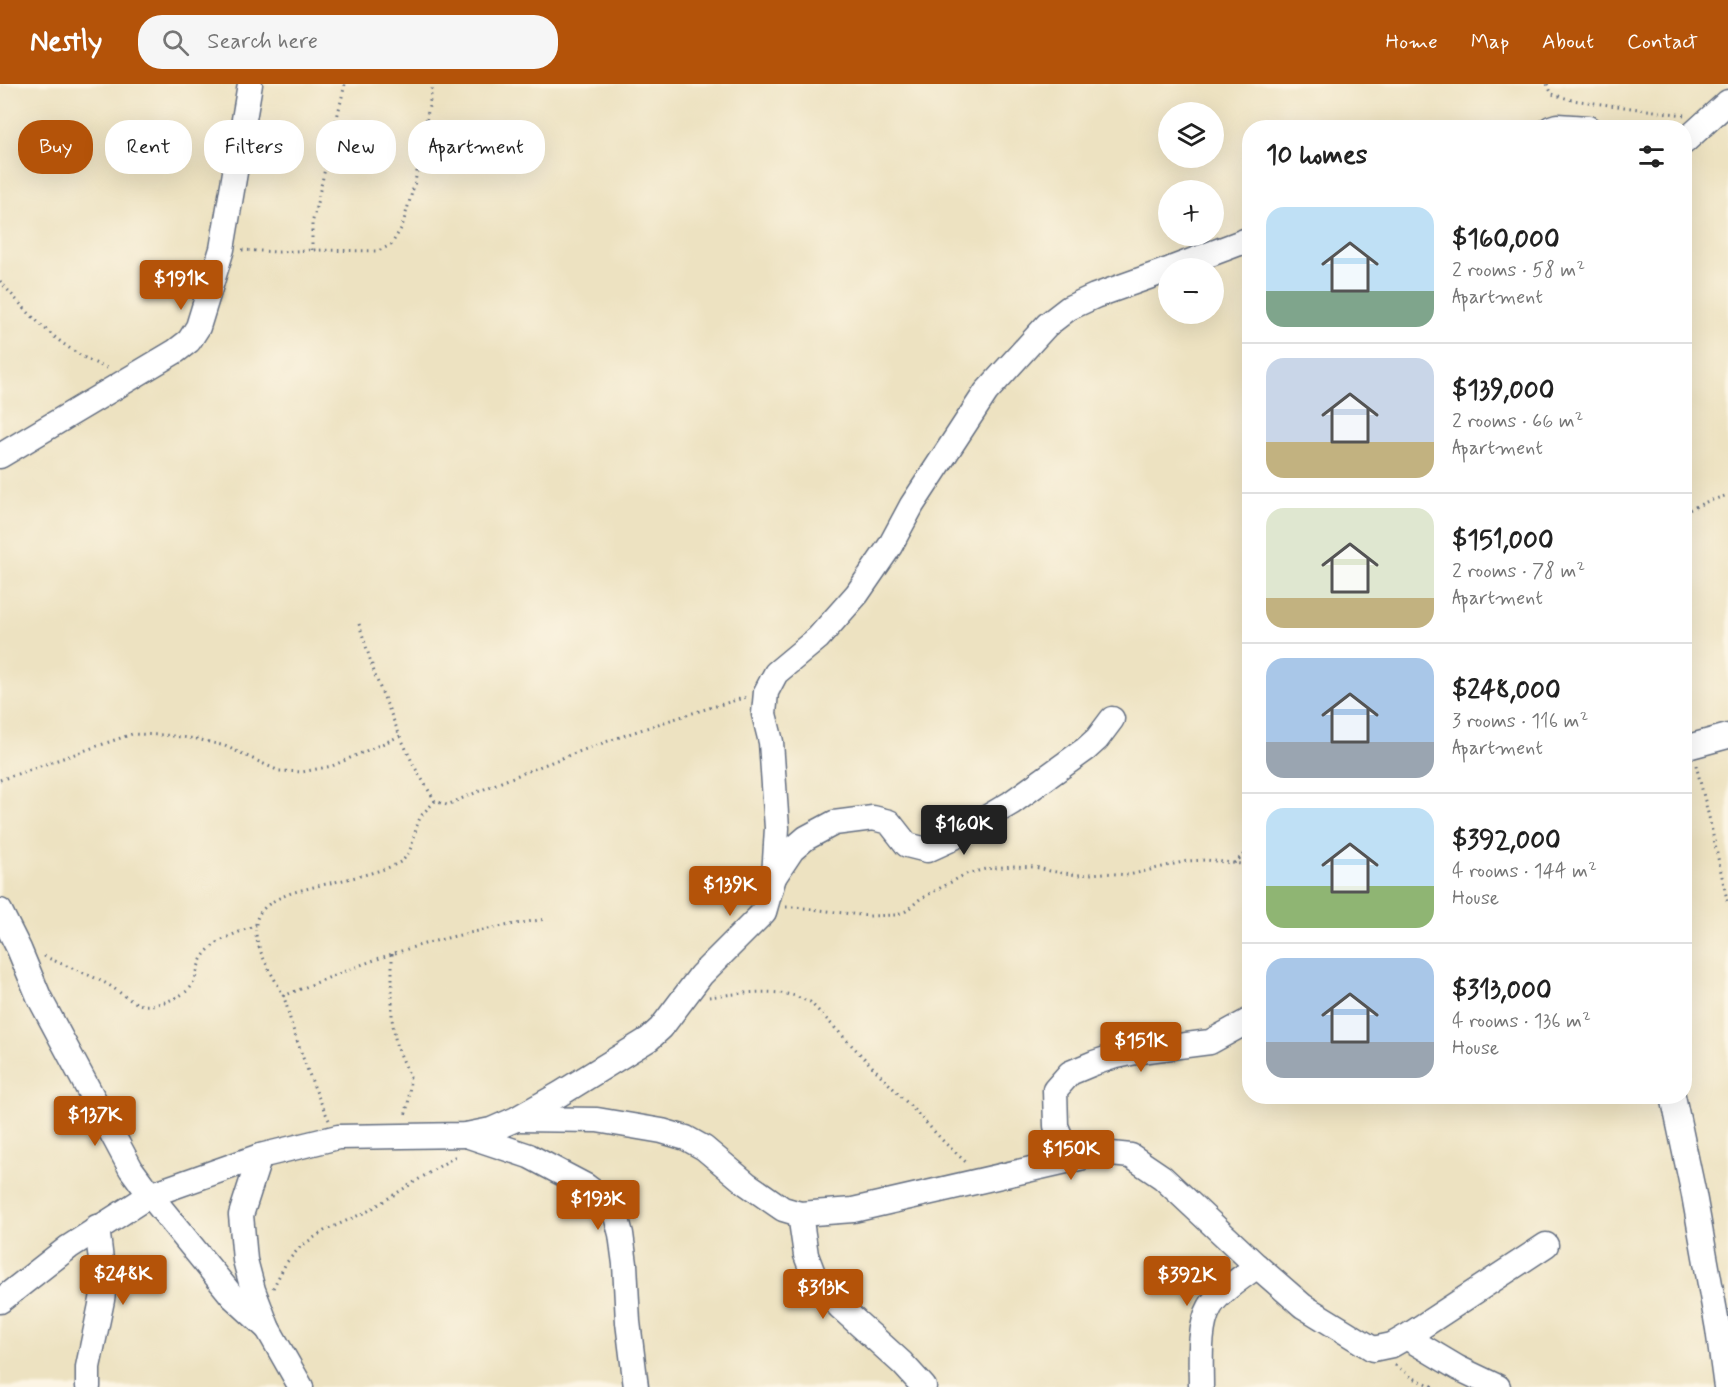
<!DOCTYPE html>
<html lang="en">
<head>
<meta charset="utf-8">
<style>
	:root { --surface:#fff; --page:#f6f6f6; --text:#222; --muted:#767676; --line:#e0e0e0; --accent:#b45309 }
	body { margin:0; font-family:Mynerve,sans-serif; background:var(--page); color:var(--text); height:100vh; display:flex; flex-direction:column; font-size:22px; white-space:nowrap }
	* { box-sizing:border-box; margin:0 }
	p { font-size:20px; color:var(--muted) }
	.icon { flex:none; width:33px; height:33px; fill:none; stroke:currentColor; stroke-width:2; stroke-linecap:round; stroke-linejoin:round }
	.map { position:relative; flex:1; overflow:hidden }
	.panel { position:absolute; left:1242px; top:36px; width:450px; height:984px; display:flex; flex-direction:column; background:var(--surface); border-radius:24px; box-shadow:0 6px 24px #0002 }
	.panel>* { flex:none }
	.hud { position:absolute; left:18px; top:36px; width:570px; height:54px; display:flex; gap:12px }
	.fabs { position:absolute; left:1158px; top:18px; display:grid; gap:12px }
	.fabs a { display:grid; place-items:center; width:66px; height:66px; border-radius:50%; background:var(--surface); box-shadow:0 6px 24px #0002; font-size:30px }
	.price { position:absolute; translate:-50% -51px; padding:0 14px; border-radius:6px; background:var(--accent); color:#fff; font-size:20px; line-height:39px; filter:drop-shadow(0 2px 3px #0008) }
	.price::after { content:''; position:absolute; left:50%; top:36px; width:18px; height:14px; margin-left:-9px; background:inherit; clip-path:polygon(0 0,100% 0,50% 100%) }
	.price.current { background:#222; color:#fff }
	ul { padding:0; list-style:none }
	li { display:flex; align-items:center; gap:18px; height:150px; padding:0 24px }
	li+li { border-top:2px solid var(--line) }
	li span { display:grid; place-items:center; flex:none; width:168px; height:120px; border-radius:18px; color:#555 }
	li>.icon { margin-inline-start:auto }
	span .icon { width:72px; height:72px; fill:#fffc; stroke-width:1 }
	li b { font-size:26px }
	h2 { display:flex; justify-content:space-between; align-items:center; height:72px; padding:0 24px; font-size:26px }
	.tag { padding:0 21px; border-radius:24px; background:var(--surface); box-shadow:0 6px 24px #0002; font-size:21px; line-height:54px }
	.tag.current { background:var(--accent); color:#fff }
	header { display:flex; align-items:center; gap:36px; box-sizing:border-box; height:84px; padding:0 30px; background:var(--accent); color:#fff }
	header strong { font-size:28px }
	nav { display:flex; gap:33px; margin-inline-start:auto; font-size:21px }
	.search { width:420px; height:54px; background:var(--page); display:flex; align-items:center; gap:15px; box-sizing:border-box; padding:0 21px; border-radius:24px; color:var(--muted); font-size:22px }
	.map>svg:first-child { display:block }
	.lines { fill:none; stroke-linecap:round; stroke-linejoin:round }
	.minor-casing { stroke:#646e81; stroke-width:27 }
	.path { stroke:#646e81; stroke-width:3; stroke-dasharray:1.5 4.5; stroke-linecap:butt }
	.minor { stroke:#fff; stroke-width:24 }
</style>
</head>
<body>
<header>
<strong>Nestly</strong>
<div class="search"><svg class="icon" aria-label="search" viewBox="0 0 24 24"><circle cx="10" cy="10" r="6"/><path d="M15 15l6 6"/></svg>Search here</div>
<nav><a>Home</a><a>Map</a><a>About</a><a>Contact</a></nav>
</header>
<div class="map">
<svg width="1728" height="1303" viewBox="0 0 1728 1303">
	<rect width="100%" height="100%" fill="#fcf5e5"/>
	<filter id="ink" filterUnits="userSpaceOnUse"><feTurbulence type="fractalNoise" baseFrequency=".0167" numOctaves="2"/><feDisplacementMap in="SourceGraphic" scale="12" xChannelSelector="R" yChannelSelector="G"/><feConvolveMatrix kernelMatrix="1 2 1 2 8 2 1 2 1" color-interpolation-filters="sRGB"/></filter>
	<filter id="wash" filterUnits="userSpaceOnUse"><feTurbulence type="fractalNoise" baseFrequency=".008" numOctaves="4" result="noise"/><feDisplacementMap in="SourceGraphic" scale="24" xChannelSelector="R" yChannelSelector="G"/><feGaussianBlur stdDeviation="1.35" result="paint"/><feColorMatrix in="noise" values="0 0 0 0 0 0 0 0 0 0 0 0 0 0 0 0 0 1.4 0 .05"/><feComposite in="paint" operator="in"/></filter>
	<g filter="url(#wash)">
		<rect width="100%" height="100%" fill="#ede2c1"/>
	</g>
	<g filter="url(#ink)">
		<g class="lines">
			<g class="minor-casing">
				<g id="minor">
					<path d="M1551 44 1557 42 1588 44"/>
					<path d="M1684 58 1728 18"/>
					<path d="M1173 184 1250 155"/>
					<path d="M0 372 176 267 189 257 198 243 222 165 250 0"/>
					<path d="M1684 664 1728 652"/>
					<path d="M774 793 792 766 806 754 834 739 873 734 889 738 907 761 927 766 949 756 1011 719 1086 665 1097 655 1112 635"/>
					<path d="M0 827 19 865 39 913 131 1085 150 1111 233 1213 268 1245"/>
					<path d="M1673 1012 1694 1111 1718 1245 1726 1303"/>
					<path d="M518 1035 597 1036 662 1047 686 1054 704 1064 747 1100 783 1125 800 1130 853 1126 1101 1069 1131 1072 1162 1093 1257 1182 1303 1222 1373 1265 1392 1261 1406 1253 1546 1161"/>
					<path d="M466 1051 529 1072 586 1102 606 1117 615 1128 621 1150 625 1180 628 1238 636 1303"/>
					<path d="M260 1072 241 1131 245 1176 253 1206 268 1245 301 1303"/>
					<path d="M1070 1076 1056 1042 1055 1006 1070 989 1094 979 1112 973 1140 967 1210 958 1250 936"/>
					<path d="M800 1130 806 1171 817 1200 840 1223 902 1279 924 1303"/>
					<path d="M0 1217 69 1163 150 1111 260 1072 338 1053 466 1051 491 1046 516 1035 560 1010 649 955 661 944 701 891 764 828 774 793 777 744 771 658 764 630 766 608 776 589 818 554 857 510 890 462 912 421 986 308 1047 241 1069 224 1095 212 1168 186"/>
					<path d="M1406 1253 1458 1284 1498 1303"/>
					<path d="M88 1303V1283L102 1216 104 1201 97 1143"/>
					<path d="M1201 1303C1201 1280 1198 1244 1210 1223 1218 1208 1243 1193 1257 1182"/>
				</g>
			</g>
			<g class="path">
				<path d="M1547 0 1552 10 1572 16 1684 31"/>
				<path d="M242 166 278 168 312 166 378 167 391 161 402 143 415 98 433 0"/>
				<path d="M312 166V140L345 0"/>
				<path d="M0 197C30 232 65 270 110 285"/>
				<path d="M1684 428 1706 418 1728 411"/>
				<path d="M359 540 376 594 400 652 414 682 435 717 447 721C545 678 644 642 747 613"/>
				<path d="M1696 681 1709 733 1728 820"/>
				<path d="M0 696 132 650 165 651 197 655 225 662 279 687 302 688 332 682 400 652"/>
				<path d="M1234 779 1250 766"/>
				<path d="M786 823H796L868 832 895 831 906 827 920 815 966 790 986 785 1012 782 1035 783 1050 787 1078 791 1104 789 1129 791 1187 777 1206 776 1250 781"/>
				<path d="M392 870V935L396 960 410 993 409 1015 405 1033"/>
				<path d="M44 872C65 882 87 889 107 900 118 906 127 916 139 920 153 925 186 913 193 900 197 892 197 882 202 874 213 856 238 849 256 841"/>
				<path d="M283 912C319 898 355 882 392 870 442 853 494 843 546 835"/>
				<path d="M709 913C735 910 765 905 792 911 798 913 804 916 810 918L916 1028 945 1059 968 1080"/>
				<path d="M329 1036C314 1005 303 975 292 942 289 932 287 921 283 911 273 890 250 860 257 835 262 818 291 808 306 805 326 799 389 788 403 776 414 766 413 748 420 734 423 728 430 723 435 717"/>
				<path d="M273 1204 286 1179 301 1162 324 1147 368 1127 456 1072"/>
				<path d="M1395 1281 1413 1294 1435 1303"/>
			</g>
			<use href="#minor" class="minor"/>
		</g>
	</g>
</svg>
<div class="fabs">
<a><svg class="icon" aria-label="layers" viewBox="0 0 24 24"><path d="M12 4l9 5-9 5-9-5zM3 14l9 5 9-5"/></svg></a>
<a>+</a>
<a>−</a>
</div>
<b class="price" style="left:181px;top:227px">$191K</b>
<b class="price current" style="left:964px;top:772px">$160K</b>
<b class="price" style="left:730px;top:833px">$139K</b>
<b class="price" style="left:1141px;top:989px">$151K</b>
<b class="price" style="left:95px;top:1063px">$137K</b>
<b class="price" style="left:1071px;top:1097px">$150K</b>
<b class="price" style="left:598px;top:1147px">$193K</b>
<b class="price" style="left:123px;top:1222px">$248K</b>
<b class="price" style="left:1187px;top:1223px">$392K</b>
<b class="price" style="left:823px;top:1236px">$313K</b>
<div class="hud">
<a class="tag current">Buy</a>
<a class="tag">Rent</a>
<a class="tag">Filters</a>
<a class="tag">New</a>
<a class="tag">Apartment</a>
</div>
<section class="panel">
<h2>10 homes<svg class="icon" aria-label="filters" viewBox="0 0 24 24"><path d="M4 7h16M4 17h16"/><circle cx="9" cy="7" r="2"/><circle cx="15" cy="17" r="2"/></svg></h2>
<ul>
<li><span style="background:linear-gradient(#bfe0f5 70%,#7fa58c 0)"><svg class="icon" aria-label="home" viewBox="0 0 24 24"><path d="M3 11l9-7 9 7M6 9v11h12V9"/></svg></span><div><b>$160,000</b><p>2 rooms · 58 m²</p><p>Apartment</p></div></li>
<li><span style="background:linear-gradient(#c9d6e8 70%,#c2b280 0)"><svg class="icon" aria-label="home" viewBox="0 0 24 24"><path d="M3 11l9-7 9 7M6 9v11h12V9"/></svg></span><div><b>$139,000</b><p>2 rooms · 66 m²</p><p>Apartment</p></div></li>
<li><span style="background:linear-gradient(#dfe7d0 75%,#c2b280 0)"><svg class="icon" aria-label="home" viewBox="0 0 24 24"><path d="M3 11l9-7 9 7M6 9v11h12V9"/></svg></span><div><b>$151,000</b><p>2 rooms · 78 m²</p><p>Apartment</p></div></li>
<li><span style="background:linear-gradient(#a9c7e8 70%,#9aa5b1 0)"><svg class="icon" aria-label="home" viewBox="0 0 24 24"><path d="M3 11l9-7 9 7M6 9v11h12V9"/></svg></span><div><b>$248,000</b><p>3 rooms · 116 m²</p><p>Apartment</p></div></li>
<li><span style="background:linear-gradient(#bfe0f5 65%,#8fb573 0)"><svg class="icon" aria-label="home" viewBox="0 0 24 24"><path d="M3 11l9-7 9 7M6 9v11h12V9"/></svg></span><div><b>$392,000</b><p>4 rooms · 144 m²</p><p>House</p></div></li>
<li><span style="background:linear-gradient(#a9c7e8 70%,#9aa5b1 0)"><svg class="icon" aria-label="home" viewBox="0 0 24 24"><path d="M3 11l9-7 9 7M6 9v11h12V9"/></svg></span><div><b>$313,000</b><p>4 rooms · 136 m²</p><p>House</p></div></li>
</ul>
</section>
</div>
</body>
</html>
